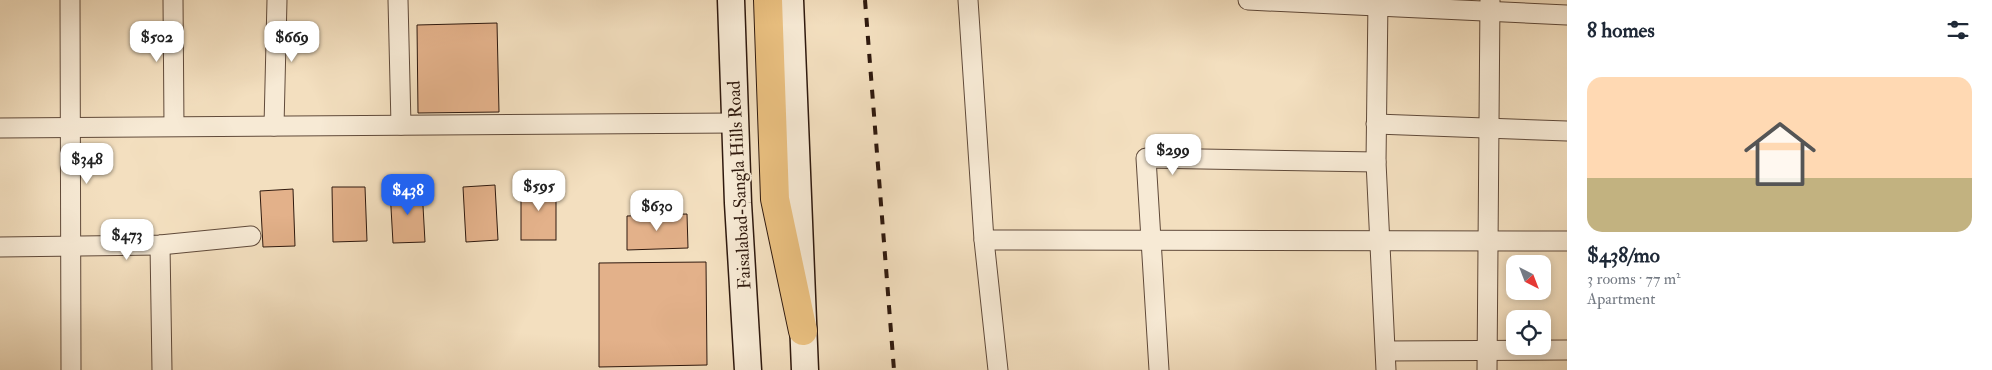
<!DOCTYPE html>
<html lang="en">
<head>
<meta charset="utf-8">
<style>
	:root { --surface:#fff; --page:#f6f6f7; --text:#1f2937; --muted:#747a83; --accent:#2563eb }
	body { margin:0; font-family:"IM FELL Double Pica",serif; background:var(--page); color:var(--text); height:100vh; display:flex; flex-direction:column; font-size:19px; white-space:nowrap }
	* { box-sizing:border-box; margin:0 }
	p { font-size:16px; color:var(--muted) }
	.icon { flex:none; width:28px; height:28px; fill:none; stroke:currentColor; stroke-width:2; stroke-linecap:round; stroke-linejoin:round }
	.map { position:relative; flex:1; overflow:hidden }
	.sheet { display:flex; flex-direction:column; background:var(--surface); width:425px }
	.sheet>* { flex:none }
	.needle { width:32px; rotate:138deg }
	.controls { position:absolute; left:1506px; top:255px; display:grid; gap:10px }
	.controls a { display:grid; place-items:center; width:45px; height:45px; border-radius:10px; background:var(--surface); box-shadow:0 2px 8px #0003; font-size:25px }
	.price { position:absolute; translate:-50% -42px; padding:0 11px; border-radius:10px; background:#fff; color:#222; font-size:16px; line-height:32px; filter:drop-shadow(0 1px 2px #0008) }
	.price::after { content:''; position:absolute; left:50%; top:30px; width:15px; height:11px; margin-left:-8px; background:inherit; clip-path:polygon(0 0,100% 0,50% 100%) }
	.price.active { background:var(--accent); color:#fff }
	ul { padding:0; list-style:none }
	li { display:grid; align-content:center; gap:10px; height:265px; padding:0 20px }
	li span { display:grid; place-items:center; height:155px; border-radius:15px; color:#555 }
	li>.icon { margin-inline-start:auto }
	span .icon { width:90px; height:90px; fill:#fffc; stroke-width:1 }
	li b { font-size:21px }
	h2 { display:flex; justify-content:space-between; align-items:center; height:60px; padding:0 20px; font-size:21px }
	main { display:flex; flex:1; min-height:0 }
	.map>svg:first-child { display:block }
	.building { fill:#e3b18a; stroke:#2f190e }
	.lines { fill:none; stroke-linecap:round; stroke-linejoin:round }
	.minor-casing { stroke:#604a3a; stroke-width:21 }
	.secondary-casing { stroke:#2f190e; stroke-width:29 }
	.primary-casing { stroke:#2f190e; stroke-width:30 }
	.minor { stroke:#f7ead5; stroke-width:19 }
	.secondary { stroke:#f7ead5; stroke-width:26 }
	.primary { stroke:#eac080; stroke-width:28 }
	.rail { stroke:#2f190e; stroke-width:4; stroke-dasharray:9 9; stroke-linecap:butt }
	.labels { text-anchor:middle; stroke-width:4; stroke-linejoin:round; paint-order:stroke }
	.street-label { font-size:18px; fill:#2f190e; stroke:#f7ead5 }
</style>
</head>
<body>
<main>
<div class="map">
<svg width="1567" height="370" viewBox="0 0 1567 370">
	<rect width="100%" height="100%" fill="#f3dfbf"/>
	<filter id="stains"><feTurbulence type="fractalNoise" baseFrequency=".004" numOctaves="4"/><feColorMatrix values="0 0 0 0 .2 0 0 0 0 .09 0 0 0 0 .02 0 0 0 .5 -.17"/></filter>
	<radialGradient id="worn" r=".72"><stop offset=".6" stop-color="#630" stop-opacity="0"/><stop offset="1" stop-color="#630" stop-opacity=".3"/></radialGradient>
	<g class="building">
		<path d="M497 23 499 112 418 113 417 25Z"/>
		<rect x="521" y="183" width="35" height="57"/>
		<path d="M495 185 498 240 466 242 463 187Z"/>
		<path d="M332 187H365L367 241 333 242Z"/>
		<path d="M422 188 425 242 393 243 390 190Z"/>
		<path d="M293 189 295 246 263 247 260 191Z"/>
		<path d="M687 214 688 248 627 250V216Z"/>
		<path d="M706 262 707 365 599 367V263Z"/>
	</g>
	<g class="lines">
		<g class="minor-casing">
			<g id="minor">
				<path d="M70 0 71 370"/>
				<path d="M173 0 174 126"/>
				<path d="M398 0 401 125"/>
				<path d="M968 0 984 240 998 370"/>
				<path d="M1248 0 1567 15"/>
				<path d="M1378 0 1376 162 1386 370"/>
				<path d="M1376 124 1567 131"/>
				<path d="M274 126 277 0"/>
				<path d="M0 128 735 123"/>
				<path d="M984 240 1567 241"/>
				<path d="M160 245 162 370"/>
				<path d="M0 247 160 245 251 236"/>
				<path d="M1386 351 1567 350"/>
				<path d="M1159 370 1146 158 1376 162"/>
				<path d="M1487 370 1490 0"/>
			</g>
		</g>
		<g class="secondary-casing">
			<g id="secondary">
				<path d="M731 0 738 203 748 370"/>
				<path d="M790 0 805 370"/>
			</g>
		</g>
		<g class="primary-casing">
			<path id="primary" d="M768 0 775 199 803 331"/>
		</g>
		<use href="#minor" class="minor"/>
		<use href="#secondary" class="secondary"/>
		<use href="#primary" class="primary"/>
		<path class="rail" d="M865 0 894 370"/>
	</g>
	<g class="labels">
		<g class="street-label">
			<text transform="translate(739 185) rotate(-93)" y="6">Faisalabad-Sangla Hills Road</text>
		</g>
	</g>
	<rect width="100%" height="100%" filter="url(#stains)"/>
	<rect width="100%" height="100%" fill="url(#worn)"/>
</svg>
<div class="controls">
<a><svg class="needle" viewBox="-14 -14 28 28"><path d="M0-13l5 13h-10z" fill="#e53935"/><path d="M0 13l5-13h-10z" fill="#747a83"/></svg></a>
<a><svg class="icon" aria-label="locate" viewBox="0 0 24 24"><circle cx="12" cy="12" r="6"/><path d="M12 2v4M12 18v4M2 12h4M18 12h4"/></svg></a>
</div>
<b class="price" style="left:157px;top:63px">$502</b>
<b class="price" style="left:292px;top:63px">$669</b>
<b class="price" style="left:1173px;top:176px">$299</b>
<b class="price" style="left:87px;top:185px">$348</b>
<b class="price" style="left:539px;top:212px">$595</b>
<b class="price active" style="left:408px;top:216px">$438</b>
<b class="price" style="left:657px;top:232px">$630</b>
<b class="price" style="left:127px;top:261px">$473</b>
</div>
<section class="sheet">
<h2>8 homes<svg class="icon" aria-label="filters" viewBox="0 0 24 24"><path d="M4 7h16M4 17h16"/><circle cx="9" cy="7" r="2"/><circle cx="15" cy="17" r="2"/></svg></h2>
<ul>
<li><span style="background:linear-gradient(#ffd9b3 65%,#c2b280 0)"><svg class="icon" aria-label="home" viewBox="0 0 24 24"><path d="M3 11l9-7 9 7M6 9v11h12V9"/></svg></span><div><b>$438/mo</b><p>3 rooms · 77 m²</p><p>Apartment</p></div></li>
</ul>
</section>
</main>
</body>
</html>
